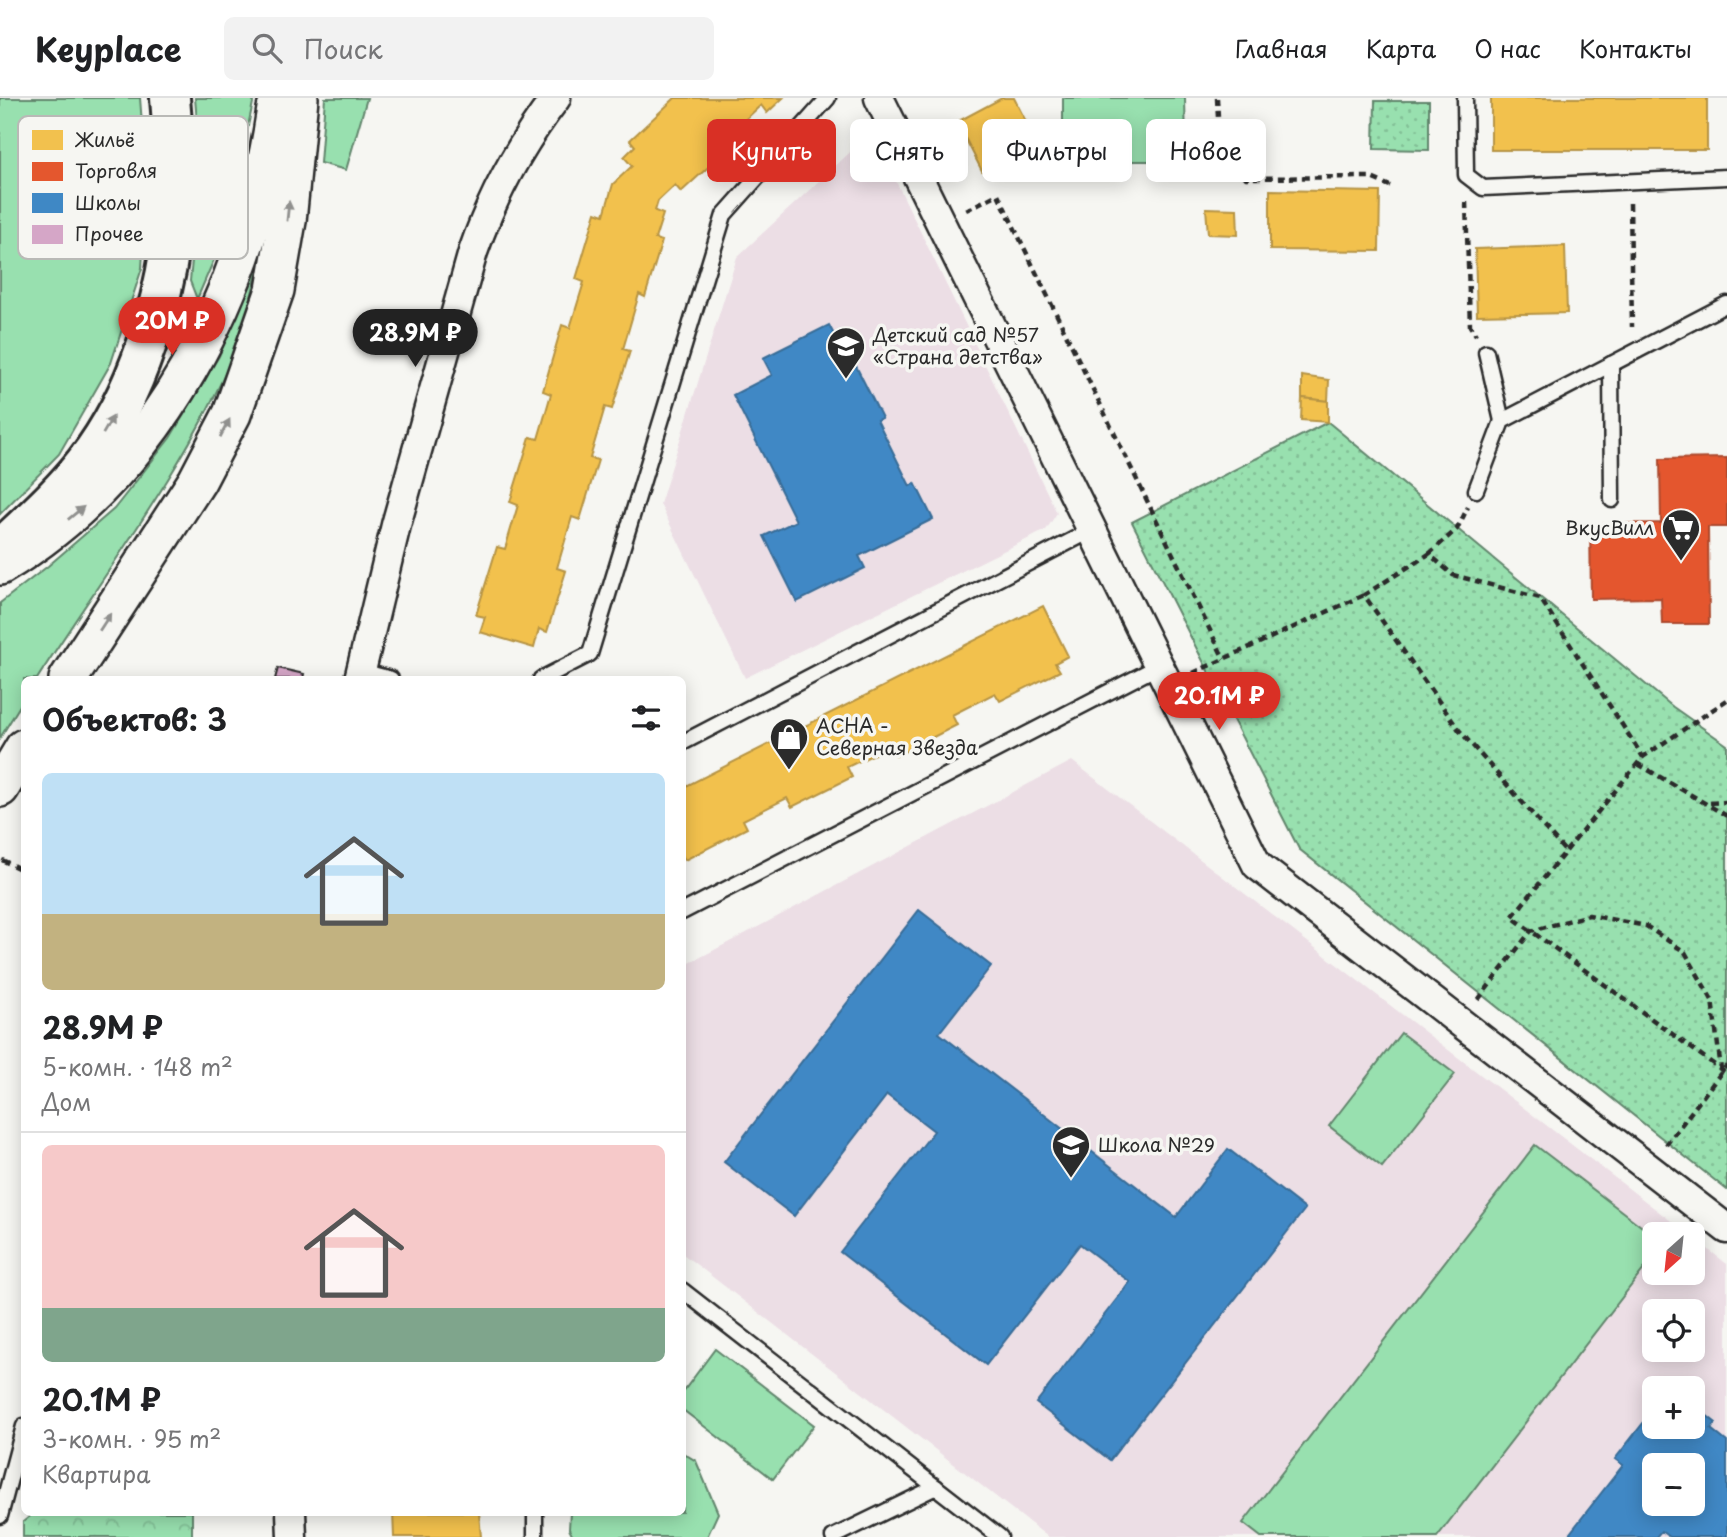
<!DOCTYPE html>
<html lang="ru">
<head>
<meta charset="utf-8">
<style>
	:root { --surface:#fff; --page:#f2f2f2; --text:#202124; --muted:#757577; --line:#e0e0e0; --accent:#d93025 }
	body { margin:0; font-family:"Playpen Sans",sans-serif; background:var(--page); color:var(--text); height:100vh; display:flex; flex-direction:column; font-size:26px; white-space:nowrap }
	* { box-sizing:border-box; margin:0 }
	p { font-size:23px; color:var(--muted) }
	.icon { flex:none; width:38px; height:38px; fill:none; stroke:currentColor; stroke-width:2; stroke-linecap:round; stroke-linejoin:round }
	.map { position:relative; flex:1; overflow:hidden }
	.panel { position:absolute; left:21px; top:578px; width:665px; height:840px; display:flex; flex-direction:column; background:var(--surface); border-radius:10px; box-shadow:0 4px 18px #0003 }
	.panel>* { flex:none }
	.guide { position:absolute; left:707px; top:21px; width:665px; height:63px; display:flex; gap:14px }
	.needle { width:46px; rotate:207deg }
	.tools { position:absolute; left:1642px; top:1124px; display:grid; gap:14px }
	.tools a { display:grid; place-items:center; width:63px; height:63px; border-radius:10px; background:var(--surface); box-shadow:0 4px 18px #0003; font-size:35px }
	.price { position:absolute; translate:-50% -60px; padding:0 16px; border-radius:24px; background:var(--accent); color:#fff; font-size:23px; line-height:46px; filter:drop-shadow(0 2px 4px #0008) }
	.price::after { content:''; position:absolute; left:50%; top:42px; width:21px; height:16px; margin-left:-10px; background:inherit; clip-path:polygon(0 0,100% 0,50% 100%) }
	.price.on { background:#222; color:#fff }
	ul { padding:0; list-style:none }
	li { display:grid; align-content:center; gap:14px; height:371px; padding:0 21px }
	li+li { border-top:2px solid var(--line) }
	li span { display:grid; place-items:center; height:217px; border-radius:10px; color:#555 }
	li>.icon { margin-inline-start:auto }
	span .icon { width:126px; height:126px; fill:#fffc; stroke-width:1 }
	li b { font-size:30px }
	h2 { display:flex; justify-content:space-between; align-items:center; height:84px; padding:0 21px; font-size:30px }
	.tag { padding:0 24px; border-radius:10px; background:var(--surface); box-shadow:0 4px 18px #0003; font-size:24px; line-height:63px }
	.tag.on { background:var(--accent); color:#fff }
	header { display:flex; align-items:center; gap:42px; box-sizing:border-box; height:98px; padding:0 35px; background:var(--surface); border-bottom:2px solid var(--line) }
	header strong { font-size:33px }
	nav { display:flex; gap:38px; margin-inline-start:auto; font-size:24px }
	.search { width:490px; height:63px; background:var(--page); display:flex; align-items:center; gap:18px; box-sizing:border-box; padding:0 24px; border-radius:10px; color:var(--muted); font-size:26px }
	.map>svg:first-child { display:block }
	.built { fill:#ecdee5; fill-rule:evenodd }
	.grass { fill:#98e0af; stroke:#62866d; stroke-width:2 }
	.forest { fill:url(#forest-crowns); stroke:#62866d; stroke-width:2 }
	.park { fill:url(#park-dots); stroke:#62866d; stroke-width:2 }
	.homes { fill:#f2c14e; stroke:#b69444; stroke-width:2 }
	.shops { fill:#e4572e; stroke:#ac4a2d; stroke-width:2 }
	.schools { fill:#3f88c5; stroke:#396c97; stroke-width:2; fill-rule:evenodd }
	.building { fill:#d5a6c7; stroke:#2b2b2b; stroke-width:2 }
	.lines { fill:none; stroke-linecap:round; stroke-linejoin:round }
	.service-casing { stroke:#2b2b2b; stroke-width:19 }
	.minor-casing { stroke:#2b2b2b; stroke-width:33 }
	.tertiary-casing { stroke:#2b2b2b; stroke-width:42 }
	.secondary-casing { stroke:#2b2b2b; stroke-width:44 }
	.path { stroke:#2b2b2b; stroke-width:4.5; stroke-dasharray:7 5; stroke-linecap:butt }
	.service { stroke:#f6f6f2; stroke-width:14 }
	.minor { stroke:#f6f6f2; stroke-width:28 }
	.tertiary { stroke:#f6f6f2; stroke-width:37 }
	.secondary { stroke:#f6f6f2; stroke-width:38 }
	.oneway { fill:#90908e }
	.labels { text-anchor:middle; stroke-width:7; stroke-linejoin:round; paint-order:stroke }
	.poi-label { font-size:19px; fill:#2b2b2b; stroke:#f6f6f2; text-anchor:start }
	.key { fill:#f6f6f2; stroke:#b9b9b6; stroke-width:2 }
	.key-label { font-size:19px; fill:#2b2b2b }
</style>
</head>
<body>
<header>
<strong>Keyplace</strong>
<div class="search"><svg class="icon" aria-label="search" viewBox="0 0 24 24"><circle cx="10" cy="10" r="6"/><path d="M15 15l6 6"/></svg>Поиск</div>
<nav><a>Главная</a><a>Карта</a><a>О нас</a><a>Контакты</a></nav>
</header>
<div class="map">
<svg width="1727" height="1439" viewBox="0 0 1727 1439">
	<defs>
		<pattern id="forest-crowns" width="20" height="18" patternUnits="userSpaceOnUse" patternTransform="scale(1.75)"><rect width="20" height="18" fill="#98e0af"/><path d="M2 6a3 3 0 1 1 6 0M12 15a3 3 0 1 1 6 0" fill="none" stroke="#83c097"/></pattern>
		<pattern id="park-dots" width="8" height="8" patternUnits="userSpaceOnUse" patternTransform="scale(1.75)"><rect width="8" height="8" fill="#98e0af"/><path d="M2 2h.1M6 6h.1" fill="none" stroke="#83c097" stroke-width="1.8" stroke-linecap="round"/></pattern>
	</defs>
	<rect width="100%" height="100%" fill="#f6f6f2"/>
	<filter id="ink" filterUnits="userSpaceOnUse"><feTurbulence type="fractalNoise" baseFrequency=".0143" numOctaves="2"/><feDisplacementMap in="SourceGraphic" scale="14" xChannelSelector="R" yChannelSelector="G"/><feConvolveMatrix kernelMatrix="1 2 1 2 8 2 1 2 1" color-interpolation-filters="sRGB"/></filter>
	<g filter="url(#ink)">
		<g class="built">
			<path d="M860 45 878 46 1057 415 1046 432 745 580 660 406 737 159Z"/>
			<path d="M1072 663 1688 1136H1654V1174H1692V1139L1727 1166V1439H1048L683 1156 682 869ZM1654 1213H1692V1251H1654ZM1654 1290H1692V1328H1654ZM1654 1367H1692V1405H1654Z"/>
		</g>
		<g class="grass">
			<path d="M0 0H140L147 92 142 170 111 265 59 356 0 416Z"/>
			<path d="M195 0H254L225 136 197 201 190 183 201 71Z"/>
			<path d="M325 0H367L346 72 320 65Z"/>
			<path d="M1063 0H1185L1186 48 1183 59 1173 63H1076L1066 60 1063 48Z"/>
			<path d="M263 153C253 186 247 224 234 256 184 372 105 474 37 581H24V601L0 640V505L48 468 114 411 170 340 219 258Z"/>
			<path d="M1401 935 1455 976 1382 1069 1329 1028Z"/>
			<path d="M1535 1047 1654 1138V1158L1437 1439H1261L1243 1425Z"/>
			<path d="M715 1251 814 1327 773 1381 683 1312V1294Z"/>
			<path d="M683 1355 696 1363 718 1415 707 1439H573L569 1431 570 1414H682Z"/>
		</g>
		<path class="forest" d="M35 1414H192V1439H23V1424Z"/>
		<g class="park">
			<path d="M1375 3H1429V52L1374 51Z"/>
			<path d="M1328 324 1673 609 1727 647V1092L1299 751 1132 424Z"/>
		</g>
		<g class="homes">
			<path d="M675 0H783L767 15 761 7 721 44 728 51 681 94 675 87 658 103 655 113 663 116 655 141 662 143 645 199 639 196 623 251 630 253 612 311 605 309 590 360 598 362 580 422 572 419 557 470 566 473 547 534 539 531 534 550 480 534 485 519 476 517 497 449 505 451 518 407 510 404 530 339 538 341 551 296 543 293 562 227 570 230 584 184 576 181 596 114 604 117 613 86 632 68 624 59 635 48 630 42Z"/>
			<path d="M1002 0H1014L1037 45 982 73 957 24Z"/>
			<rect x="1491" y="0" width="216" height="52"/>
			<path d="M1270 92 1380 94 1379 153 1270 152Z"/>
			<path d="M1206 110 1237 111 1238 137 1208 136Z"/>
			<path d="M1565 148 1567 215 1477 217 1475 151Z"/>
			<path d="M1302 278 1329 282 1328 303 1302 300Z"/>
			<path d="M1302 300 1328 303V324L1301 322Z"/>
			<path d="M1043 508 1068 558 1055 565 1060 573 1000 603 995 595 952 617 957 627 896 658 891 648 847 669 852 679 792 709 787 700 743 722 747 730 685 762 682 757V690Z"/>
			<path d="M393 1414H479L481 1439H394Z"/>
		</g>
		<path class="shops" d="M1727 360V429H1708L1709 526H1662L1661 500 1591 501 1590 426 1661 425 1660 361Z"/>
		<g class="schools">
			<path d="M829 227 844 256 849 254 882 320 877 322 910 388 915 385 933 421 859 458 865 470 797 504 764 438 796 423 733 297 772 277 763 260Z"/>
			<path d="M919 812 991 868 939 935 1176 1119 1228 1051 1305 1111 1110 1362 1036 1305 1130 1184 1080 1146 986 1267 840 1154 934 1033 887 997 794 1118 724 1064Z"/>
			<path d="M1692 1306 1716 1325 1711 1331 1727 1344V1439H1669L1661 1433 1656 1439H1567L1623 1367 1615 1361 1644 1324 1652 1330 1654 1328H1692ZM1654 1367H1692V1405H1654Z"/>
		</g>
		<path class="building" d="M278 570 304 576 303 581H275Z"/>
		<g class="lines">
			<g class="service-casing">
				<g id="service">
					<path d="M1465 0 1466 77 1483 90 1727 79"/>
					<path d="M1486 254 1502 323"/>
					<path d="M1611 266 1612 402"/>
					<path d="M1476 392 1502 323 1727 206"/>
					<path d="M361 573 391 581"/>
					<path d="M541 581 590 556 724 117 828 0"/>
					<path d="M682 645 1092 432"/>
					<path d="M682 814 1159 568"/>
					<path d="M682 1192 1000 1439"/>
					<path d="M535 1414V1439"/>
					<path d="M0 1418 24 1328"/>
					<path d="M833 1439 936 1389"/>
				</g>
			</g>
			<g class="minor-casing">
				<g id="minor">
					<path d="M879 0 1257 767 1727 1131"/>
					<path d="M359 581 396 427 473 154C493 96 519 48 556 0"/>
					<path d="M291 1414 292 1439"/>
				</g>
			</g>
			<g class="tertiary-casing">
				<g id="tertiary">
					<path d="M0 468C160 372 250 192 276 11"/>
					<path d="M68 581 197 383 232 316 275 192 287 123 299 0"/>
					<path d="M0 690 24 650"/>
				</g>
			</g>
			<g class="secondary-casing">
				<path id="secondary" d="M0 452C29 424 60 397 85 365 138 297 166 202 174 117 177 78 173 39 170 0"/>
			</g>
			<g class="path">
				<path d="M1217 0 1219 39 1246 80 1369 79 1390 88"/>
				<path d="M1466 104 1470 228 1476 237"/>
				<path d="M1630 105 1632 229"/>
				<path d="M966 112 998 96 1224 561"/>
				<path d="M1429 456 1457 431 1468 409"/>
				<path d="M1193 575 1364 497"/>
				<path d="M1727 602 1643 659 1512 819 1727 976"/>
				<path d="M1638 666 1727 718"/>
				<path d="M1710 705 1727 704"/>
				<path d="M1564 752 1459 632 1364 497 1429 456 1453 477 1540 500 1643 659"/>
				<path d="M2 762 24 773"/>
				<path d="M1478 902 1531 833 1589 817 1646 828 1685 854 1712 902 1721 971"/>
				<path d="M1666 1047 1727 967"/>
			</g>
			<use href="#service" class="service"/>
			<use href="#minor" class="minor"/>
			<use href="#tertiary" class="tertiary"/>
			<use href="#secondary" class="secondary"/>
		</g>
		<defs><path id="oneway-solid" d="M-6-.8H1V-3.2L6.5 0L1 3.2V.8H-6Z" transform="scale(1.75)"/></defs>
		<g class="oneway">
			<use href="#oneway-solid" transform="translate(288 113) rotate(-84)"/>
			<use href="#oneway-solid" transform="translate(108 327) rotate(-60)"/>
			<use href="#oneway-solid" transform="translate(225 330) rotate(-62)"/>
			<use href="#oneway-solid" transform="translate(76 415) rotate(-39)"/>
			<use href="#oneway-solid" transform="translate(105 524) rotate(-57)"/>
		</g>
	</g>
	<defs>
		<g id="school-pin" transform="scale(2.0125)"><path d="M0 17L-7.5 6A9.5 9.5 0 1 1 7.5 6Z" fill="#2b2b2b" stroke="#f6f6f2"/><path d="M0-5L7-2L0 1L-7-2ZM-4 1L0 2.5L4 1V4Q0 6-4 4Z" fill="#fff"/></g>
		<g id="supermarket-pin" transform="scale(2.0125)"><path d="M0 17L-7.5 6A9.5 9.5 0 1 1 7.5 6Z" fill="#2b2b2b" stroke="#f6f6f2"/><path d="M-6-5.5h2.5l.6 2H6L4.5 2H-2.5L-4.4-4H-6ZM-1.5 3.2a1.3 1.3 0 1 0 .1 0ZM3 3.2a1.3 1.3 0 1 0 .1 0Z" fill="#fff"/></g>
		<g id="shop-pin" transform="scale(2.0125)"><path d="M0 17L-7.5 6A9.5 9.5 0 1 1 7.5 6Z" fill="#2b2b2b" stroke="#f6f6f2"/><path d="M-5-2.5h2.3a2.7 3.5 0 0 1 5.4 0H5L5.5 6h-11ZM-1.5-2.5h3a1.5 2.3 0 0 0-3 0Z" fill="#fff"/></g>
	</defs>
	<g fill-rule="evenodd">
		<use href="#school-pin" x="846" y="248"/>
		<use href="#supermarket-pin" x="1681" y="430"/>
		<use href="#shop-pin" x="789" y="639"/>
		<use href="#school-pin" x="1071" y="1047"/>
	</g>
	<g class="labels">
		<g class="poi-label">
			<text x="873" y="244">Детский сад №57<tspan x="873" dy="22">«Страна детства»</tspan></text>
			<text x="1654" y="437" text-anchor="end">ВкусВилл</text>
			<text x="816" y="635">АСНА -<tspan x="816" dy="22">Северная Звезда</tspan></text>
			<text x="1098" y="1054">Школа №29</text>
		</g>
	</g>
	<rect x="18" y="18" width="230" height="143" rx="10" class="key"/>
	<rect x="32" y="32" width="31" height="20" fill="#f2c14e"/>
	<rect x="32" y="64" width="31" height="19" fill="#e4572e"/>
	<rect x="32" y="95" width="31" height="20" fill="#3f88c5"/>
	<rect x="32" y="127" width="31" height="19" fill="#d5a6c7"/>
	<g class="key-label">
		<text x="75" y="49">Жильё</text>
		<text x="75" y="80">Торговля</text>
		<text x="75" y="112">Школы</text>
		<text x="75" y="143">Прочее</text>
	</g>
</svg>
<div class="tools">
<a><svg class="needle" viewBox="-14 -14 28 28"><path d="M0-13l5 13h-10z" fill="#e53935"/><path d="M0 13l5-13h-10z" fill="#757577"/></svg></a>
<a><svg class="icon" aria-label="locate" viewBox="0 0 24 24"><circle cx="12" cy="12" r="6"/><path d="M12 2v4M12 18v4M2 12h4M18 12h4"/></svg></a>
<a>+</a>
<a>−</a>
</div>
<b class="price" style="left:172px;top:259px">20M ₽</b>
<b class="price on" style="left:415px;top:271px">28.9M ₽</b>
<b class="price" style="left:1219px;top:634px">20.1M ₽</b>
<div class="guide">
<a class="tag on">Купить</a>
<a class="tag">Снять</a>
<a class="tag">Фильтры</a>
<a class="tag">Новое</a>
</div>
<section class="panel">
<h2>Объектов: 3<svg class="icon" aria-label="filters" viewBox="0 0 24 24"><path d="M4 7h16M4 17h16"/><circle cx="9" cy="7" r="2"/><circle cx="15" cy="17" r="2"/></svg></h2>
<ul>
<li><span style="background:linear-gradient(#bfe0f5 65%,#c2b280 0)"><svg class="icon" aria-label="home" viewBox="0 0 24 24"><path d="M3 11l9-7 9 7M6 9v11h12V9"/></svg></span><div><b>28.9M ₽</b><p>5-комн. · 148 m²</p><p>Дом</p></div></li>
<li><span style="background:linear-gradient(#f6c9c9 75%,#7fa58c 0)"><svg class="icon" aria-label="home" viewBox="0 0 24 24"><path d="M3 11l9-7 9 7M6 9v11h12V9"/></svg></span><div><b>20.1M ₽</b><p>3-комн. · 95 m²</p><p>Квартира</p></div></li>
</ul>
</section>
</div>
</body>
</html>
